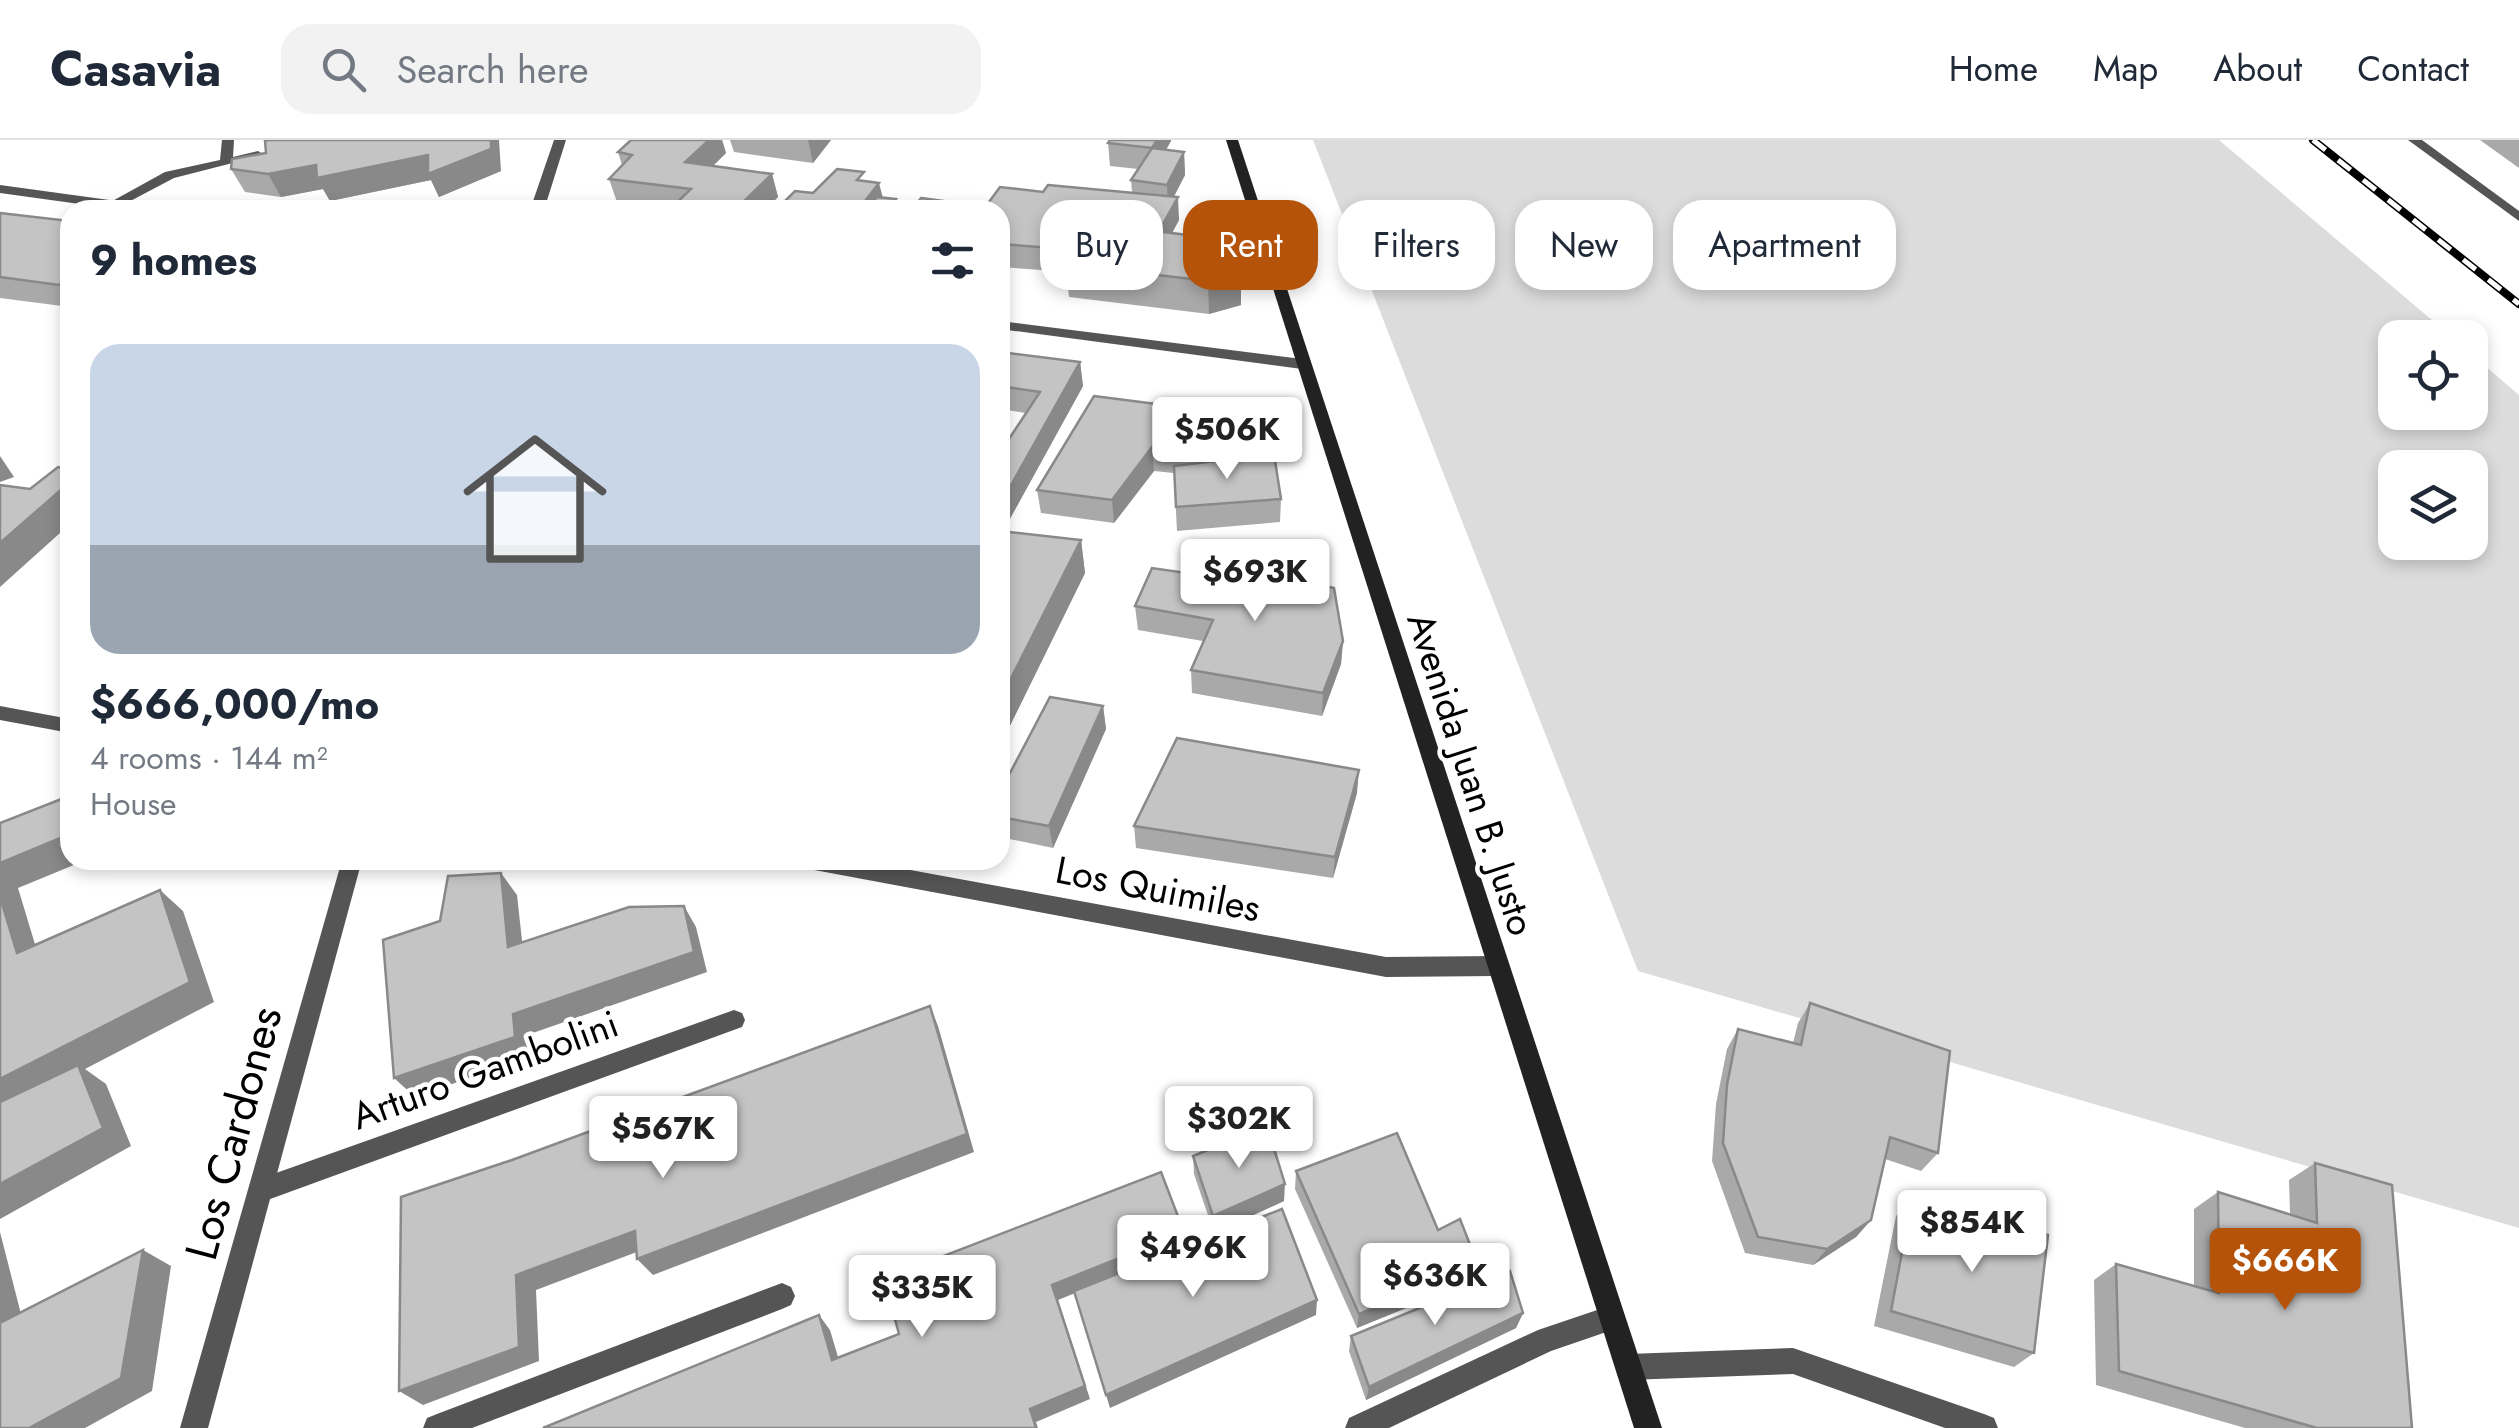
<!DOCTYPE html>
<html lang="en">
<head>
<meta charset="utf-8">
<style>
	:root { --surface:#fff; --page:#f2f2f3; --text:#1f2937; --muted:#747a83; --line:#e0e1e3; --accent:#b45309 }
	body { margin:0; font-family:Jost,sans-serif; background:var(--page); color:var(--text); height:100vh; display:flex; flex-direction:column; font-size:38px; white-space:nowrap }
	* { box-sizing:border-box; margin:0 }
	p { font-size:32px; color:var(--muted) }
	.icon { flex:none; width:55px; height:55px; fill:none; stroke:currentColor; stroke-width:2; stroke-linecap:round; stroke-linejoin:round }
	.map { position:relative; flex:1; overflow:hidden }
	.sheet { position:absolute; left:60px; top:60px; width:950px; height:670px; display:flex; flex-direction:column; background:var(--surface); border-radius:30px; box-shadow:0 5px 15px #0003 }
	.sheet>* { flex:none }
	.guide { position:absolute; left:1040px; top:60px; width:950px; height:90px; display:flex; gap:20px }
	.controls { position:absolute; left:2378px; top:180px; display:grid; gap:20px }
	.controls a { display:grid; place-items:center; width:110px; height:110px; border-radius:20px; background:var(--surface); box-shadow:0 5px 15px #0003; font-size:50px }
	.price { position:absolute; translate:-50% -85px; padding:0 22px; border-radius:10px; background:#fff; color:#222; font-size:32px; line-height:65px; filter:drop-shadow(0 2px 5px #0008) }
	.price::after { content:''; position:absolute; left:50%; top:60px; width:30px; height:22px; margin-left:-15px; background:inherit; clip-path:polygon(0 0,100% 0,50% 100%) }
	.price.active { background:var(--accent); color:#fff }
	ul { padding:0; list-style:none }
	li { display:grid; align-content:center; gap:20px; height:530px; padding:0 30px }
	li span { display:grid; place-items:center; height:310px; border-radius:30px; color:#555 }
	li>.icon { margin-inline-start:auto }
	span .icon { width:180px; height:180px; fill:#fffc; stroke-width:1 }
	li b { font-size:42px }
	h2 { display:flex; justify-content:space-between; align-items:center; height:120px; padding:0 30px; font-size:42px }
	.tag { padding:0 35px; border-radius:30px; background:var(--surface); box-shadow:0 5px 15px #0003; font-size:35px; line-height:90px }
	.tag.active { background:var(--accent); color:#fff }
	header { display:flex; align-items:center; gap:60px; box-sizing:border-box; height:140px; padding:0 50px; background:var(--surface); border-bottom:2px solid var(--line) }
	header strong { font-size:48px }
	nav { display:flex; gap:55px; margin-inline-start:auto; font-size:35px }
	.search { width:700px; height:90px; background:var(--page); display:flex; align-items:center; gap:25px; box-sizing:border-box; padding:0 35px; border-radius:30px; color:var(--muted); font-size:38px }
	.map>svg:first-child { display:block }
	.green { fill:#dcdcdc; fill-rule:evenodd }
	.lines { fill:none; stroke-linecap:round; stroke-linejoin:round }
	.lane { fill:#555; fill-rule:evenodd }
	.street { fill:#555; fill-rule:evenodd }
	.secondary { fill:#222; fill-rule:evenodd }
	.rail-casing { stroke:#000; stroke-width:8 }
	.rail { stroke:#fff; stroke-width:5; stroke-dasharray:16; stroke-linecap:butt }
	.wall { fill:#a9a9a9 }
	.shaded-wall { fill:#898989 }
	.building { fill:#c4c4c4; stroke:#898989; stroke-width:2.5 }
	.labels { text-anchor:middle; stroke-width:9; stroke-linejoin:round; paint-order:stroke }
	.street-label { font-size:38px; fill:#000; stroke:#fff }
	.near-street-label { font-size:45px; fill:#000; stroke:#fff }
</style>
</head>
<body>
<header>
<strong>Casavia</strong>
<div class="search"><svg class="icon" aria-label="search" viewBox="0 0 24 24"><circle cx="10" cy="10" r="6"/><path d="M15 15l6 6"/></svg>Search here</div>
<nav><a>Home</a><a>Map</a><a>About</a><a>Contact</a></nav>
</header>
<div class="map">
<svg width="2519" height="1288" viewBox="0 0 2519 1288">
	<rect width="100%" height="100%" fill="#fff"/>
	<path class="green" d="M1313 0H2219L2452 197 2395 198V272H2470V213L2519 255V1088L1638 831ZM2395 328H2470V402H2395Z"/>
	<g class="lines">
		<g class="lane">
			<path d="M222 0H234L233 17 258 11 264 15 174 38 119 67 107 64 165 32 220 20Z"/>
			<path d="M734 870 742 873 745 880 742 887 262 1062 253 1058 250 1050 253 1042 262 1038Z"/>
			<path d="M782 1143 791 1147 795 1156 791 1165 782 1169 472 1288H423L427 1278 437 1274Z"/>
			<path d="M1612 1165 1621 1169 1625 1178 1621 1187 1551 1211 1389 1288H1345L1349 1278 1538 1190Z"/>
		</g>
		<g class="street">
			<path d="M554 0H566L544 70H530Z"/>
			<path d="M2408 0H2422L2519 71V81Z"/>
			<path d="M0 45 153 66 160 70H123L0 53Z"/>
			<path d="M1000 181 1302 219 1310 224 1302 229 1000 189Z"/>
			<path d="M0 566 70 579V593L0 580Z"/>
			<path d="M342 720H362L208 1288H180Z"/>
			<path d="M799 720H856L1386 817 1496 816 1504 819 1507 826 1504 833 1496 836 1386 837 809 729 802 726Z"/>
			<path d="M1793 1208 1984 1274 1994 1278 1998 1288H1945L1793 1234 1628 1240 1619 1236 1615 1227 1619 1218 1628 1214Z"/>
		</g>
		<path class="secondary" d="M1226 0H1238L1662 1288H1634Z"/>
		<g class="rail-casing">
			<path id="rail" d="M2313 0 2519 164"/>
		</g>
		<use href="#rail" class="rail"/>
	</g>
	<g class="wall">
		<path d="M631 0H722L726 13 713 26 772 34 778 57 765 70H669L670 69 617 62 609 39 622 25 618 12Z"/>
		<path d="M730 0H831L813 23 734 12Z"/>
		<path d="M2480 0H2519V28Z"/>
		<path d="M1171 1 1166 10 1184 12 1185 35 1174 56 1179 80 1172 93 1241 132V165L1209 174 1069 157 1065 124 1075 112 1066 111 1056 131 1000 127V70L1043 52H1132L1131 40 1138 29 1110 26 1108 3Z"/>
		<path d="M266 13 501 31 439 57 431 40 330 61 323 49 281 57 245 52 231 29Z"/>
		<path d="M0 73 70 81V167L0 158Z"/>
		<path d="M1000 212 1080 222 1083 246 1003 391 1081 400 1085 433 1000 606V301L1007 302 1026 273 1000 269Z"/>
		<path d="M1094 256 1266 302 1259 316 1281 359 1280 382 1177 391 1174 333 1154 331 1114 383 1041 373 1037 350Z"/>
		<path d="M1135 466 1343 501 1341 524 1322 576 1192 553 1191 530 1203 501 1138 490Z"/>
		<path d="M1103 566 1106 589 1053 708 1000 697V652Z"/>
		<path d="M1357 653 1333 738 1136 708 1134 686Z"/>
		<path d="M1810 863 1938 1013 1921 1031 1885 1019 1871 1080 1856 1097 1813 1125 1745 1113 1712 1021 1716 964 1727 909 1738 889 1793 903 1798 883Z"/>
		<path d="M1193 1016 1284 1061 1214 1093 1194 1034Z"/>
		<path d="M2315 1023 2412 1288H2245L2096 1245 2094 1140 2116 1124 2194 1146V1069L2218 1052 2290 1074 2289 1040Z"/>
		<path d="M1296 1031 1438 1090 1472 1141 1357 1188 1295 1049Z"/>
		<path d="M1912 1059 2034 1213 2014 1227 1874 1186 1896 1076Z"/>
		<path d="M1523 1173 1516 1188 1366 1260 1349 1211 1351 1196Z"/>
	</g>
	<g class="shaded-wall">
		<path d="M491 0H499L501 31 439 57 431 40 330 61 323 49 281 57 268 34 316 25 428 15Z"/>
		<path d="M709 0H722L726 13 693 45 685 22Z"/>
		<path d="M808 0H831L813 23Z"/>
		<path d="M1157 0H1171V1L1153 31 1152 8Z"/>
		<path d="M1184 12 1185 35 1168 68 1167 45Z"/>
		<path d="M772 34 778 57 765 70H735Z"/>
		<path d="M879 43 885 66 882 70H858Z"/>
		<path d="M1178 57 1179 80 1156 123 1154 100Z"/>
		<path d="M896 59 898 70H888Z"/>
		<path d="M1063 88 1066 111 1056 131 1053 108Z"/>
		<path d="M1241 132V165L1209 174 1208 141Z"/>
		<path d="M70 136V145H68L70 148V160L59 145Z"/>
		<path d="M1080 222 1083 246 1000 397V365Z"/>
		<path d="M1266 278V302L1246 341V318Z"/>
		<path d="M1152 307 1154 331 1114 383 1112 360Z"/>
		<path d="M0 316 14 337 0 342Z"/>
		<path d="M70 342V384L0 447V403Z"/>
		<path d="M1081 400 1085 433 1000 606V560Z"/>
		<path d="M1343 501 1341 524 1322 576 1323 553Z"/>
		<path d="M1103 566 1106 589 1053 708 1049 686Z"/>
		<path d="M1359 630 1357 653 1333 738 1335 717Z"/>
		<path d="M70 694V720H86L18 748 44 834 17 813 0 757V723Z"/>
		<path d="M501 733 517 755 525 828 508 807Z"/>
		<path d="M160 750 183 771 214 862 85 929 106 944 131 1006 0 1079V939Z"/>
		<path d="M684 766 696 787 707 832 530 894 532 916 415 957 394 938 513 874Z"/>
		<path d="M930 866 938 886 974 1012 653 1135 637 1119Z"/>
		<path d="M1285 1044 1284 1061 1214 1093 1213 1076Z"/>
		<path d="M1871 1080 1856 1097 1813 1125 1827 1109Z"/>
		<path d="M635 1091 650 1107 536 1150 539 1221 423 1265 399 1251 516 1135Z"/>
		<path d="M0 1092 22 1178 0 1191Z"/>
		<path d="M1184 1092 1186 1108 1058 1160 1090 1259 1036 1282 1038 1288H1036L1030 1269 1052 1145Z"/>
		<path d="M143 1110 171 1126 152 1251 85 1288H29Z"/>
		<path d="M1478 1125 1472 1141 1357 1188 1359 1174Z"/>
		<path d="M1317 1160 1316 1175 1110 1268 1106 1255Z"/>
		<path d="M1523 1173 1516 1188 1366 1260 1369 1247Z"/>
		<path d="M819 1175 830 1190 843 1234 832 1220Z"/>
	</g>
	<g class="building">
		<path d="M268 0H491V9L428 34V15L317 38 316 25 268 34 231 29 232 19 266 13 265 1Z"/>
		<path d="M631 0H709L685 22 772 34 735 70H669L691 49 609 39 632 15 618 12Z"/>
		<path d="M1110 0H1157L1152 8 1108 3Z"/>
		<path d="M1152 8 1184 12 1167 45 1131 40Z"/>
		<path d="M837 29 864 32 857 40 879 43 858 70H776L795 51 813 53Z"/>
		<path d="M1048 45 1178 57 1159 91 1098 84 1091 92 1063 88 1053 108 1000 104V70H983L1000 47 1043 52Z"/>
		<path d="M877 57 896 59 888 70H866Z"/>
		<path d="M921 58 958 63 952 70H912Z"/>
		<path d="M0 73 70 81V136L59 145 0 137Z"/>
		<path d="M1098 84 1236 101 1241 132 1208 141 1065 124Z"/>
		<path d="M1000 212 1080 222 1000 365V301L1007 302 1040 252 1000 246Z"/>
		<path d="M1094 256 1266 278 1246 318 1152 307 1112 360 1037 350Z"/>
		<path d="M1274 314 1281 359 1176 367 1174 326Z"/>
		<path d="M58 327 70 330V342L0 403V345L30 349Z"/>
		<path d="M1000 391 1081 400 1000 560Z"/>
		<path d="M1228 424 1334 448 1343 501 1323 553 1191 530 1213 480 1135 466 1152 428 1221 438Z"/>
		<path d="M1050 557 1103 566 1049 686 1000 677V652Z"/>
		<path d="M1177 598 1359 630 1335 717 1134 686Z"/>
		<path d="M69 656 70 657V694L0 723V683Z"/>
		<path d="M501 733 508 807 629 767 684 766 694 812 513 874 515 897 394 938 383 800 440 781 448 736Z"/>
		<path d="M160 750 190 842 0 939V757L17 813Z"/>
		<path d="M1810 863 1950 911 1938 1013 1890 997 1871 1080 1827 1109 1758 1097 1723 1003 1727 945 1738 889 1801 905Z"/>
		<path d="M930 866 967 994 637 1119 635 1091 516 1135 519 1207 399 1251 401 1057 512 1020Z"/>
		<path d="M78 925 103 988 0 1044V962Z"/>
		<path d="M1267 986 1285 1044 1213 1076 1193 1016Z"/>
		<path d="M1397 993 1438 1090 1460 1079 1478 1125 1359 1174 1296 1031Z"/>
		<path d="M2315 1023 2392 1045 2412 1288H2317L2119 1231 2116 1124 2219 1153 2218 1052 2317 1083Z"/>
		<path d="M1161 1032 1184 1092 1052 1145 1085 1246 1030 1269 1036 1288H543L819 1175 832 1220 899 1194 884 1139Z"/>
		<path d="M1912 1059 2048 1095 2034 1213 1891 1171Z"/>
		<path d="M1282 1069 1317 1160 1106 1255 1074 1151Z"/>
		<path d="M143 1110 121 1238 29 1288H0V1183Z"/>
		<path d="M1510 1131 1523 1173 1369 1247 1351 1196Z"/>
	</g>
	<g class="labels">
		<g class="street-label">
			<text transform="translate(1471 634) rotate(72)" y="13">Avenida Juan B. Justo</text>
			<text transform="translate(1158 749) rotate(11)" y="13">Los Quimiles</text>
			<text transform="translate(485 930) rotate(-20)" y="13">Arturo Gambolini</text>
		</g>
		<g class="near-street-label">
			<text transform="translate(233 993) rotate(-75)" y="16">Los Cardones</text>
		</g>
	</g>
</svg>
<div class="controls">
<a><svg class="icon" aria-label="locate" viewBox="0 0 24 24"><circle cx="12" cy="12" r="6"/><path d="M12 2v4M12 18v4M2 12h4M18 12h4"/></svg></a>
<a><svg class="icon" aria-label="layers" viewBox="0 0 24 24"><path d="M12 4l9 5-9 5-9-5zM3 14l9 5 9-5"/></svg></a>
</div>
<b class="price" style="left:1227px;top:342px">$506K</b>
<b class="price" style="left:1255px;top:484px">$693K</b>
<b class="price" style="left:1239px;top:1031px">$302K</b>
<b class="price" style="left:663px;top:1041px">$567K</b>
<b class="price" style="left:1972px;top:1135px">$854K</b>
<b class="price" style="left:1193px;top:1160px">$496K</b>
<b class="price active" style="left:2285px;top:1173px">$666K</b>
<b class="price" style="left:1435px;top:1188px">$636K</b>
<b class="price" style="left:922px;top:1200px">$335K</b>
<div class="guide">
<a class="tag">Buy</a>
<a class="tag active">Rent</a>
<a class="tag">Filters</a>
<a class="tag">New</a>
<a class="tag">Apartment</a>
</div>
<section class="sheet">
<h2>9 homes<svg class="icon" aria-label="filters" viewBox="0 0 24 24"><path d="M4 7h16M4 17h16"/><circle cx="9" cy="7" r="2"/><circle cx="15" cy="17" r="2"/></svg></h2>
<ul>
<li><span style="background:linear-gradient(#c9d6e8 65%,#9aa5b1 0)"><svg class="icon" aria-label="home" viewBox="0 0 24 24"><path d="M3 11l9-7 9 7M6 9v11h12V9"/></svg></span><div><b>$666,000/mo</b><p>4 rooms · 144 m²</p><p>House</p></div></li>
</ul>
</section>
</div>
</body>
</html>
